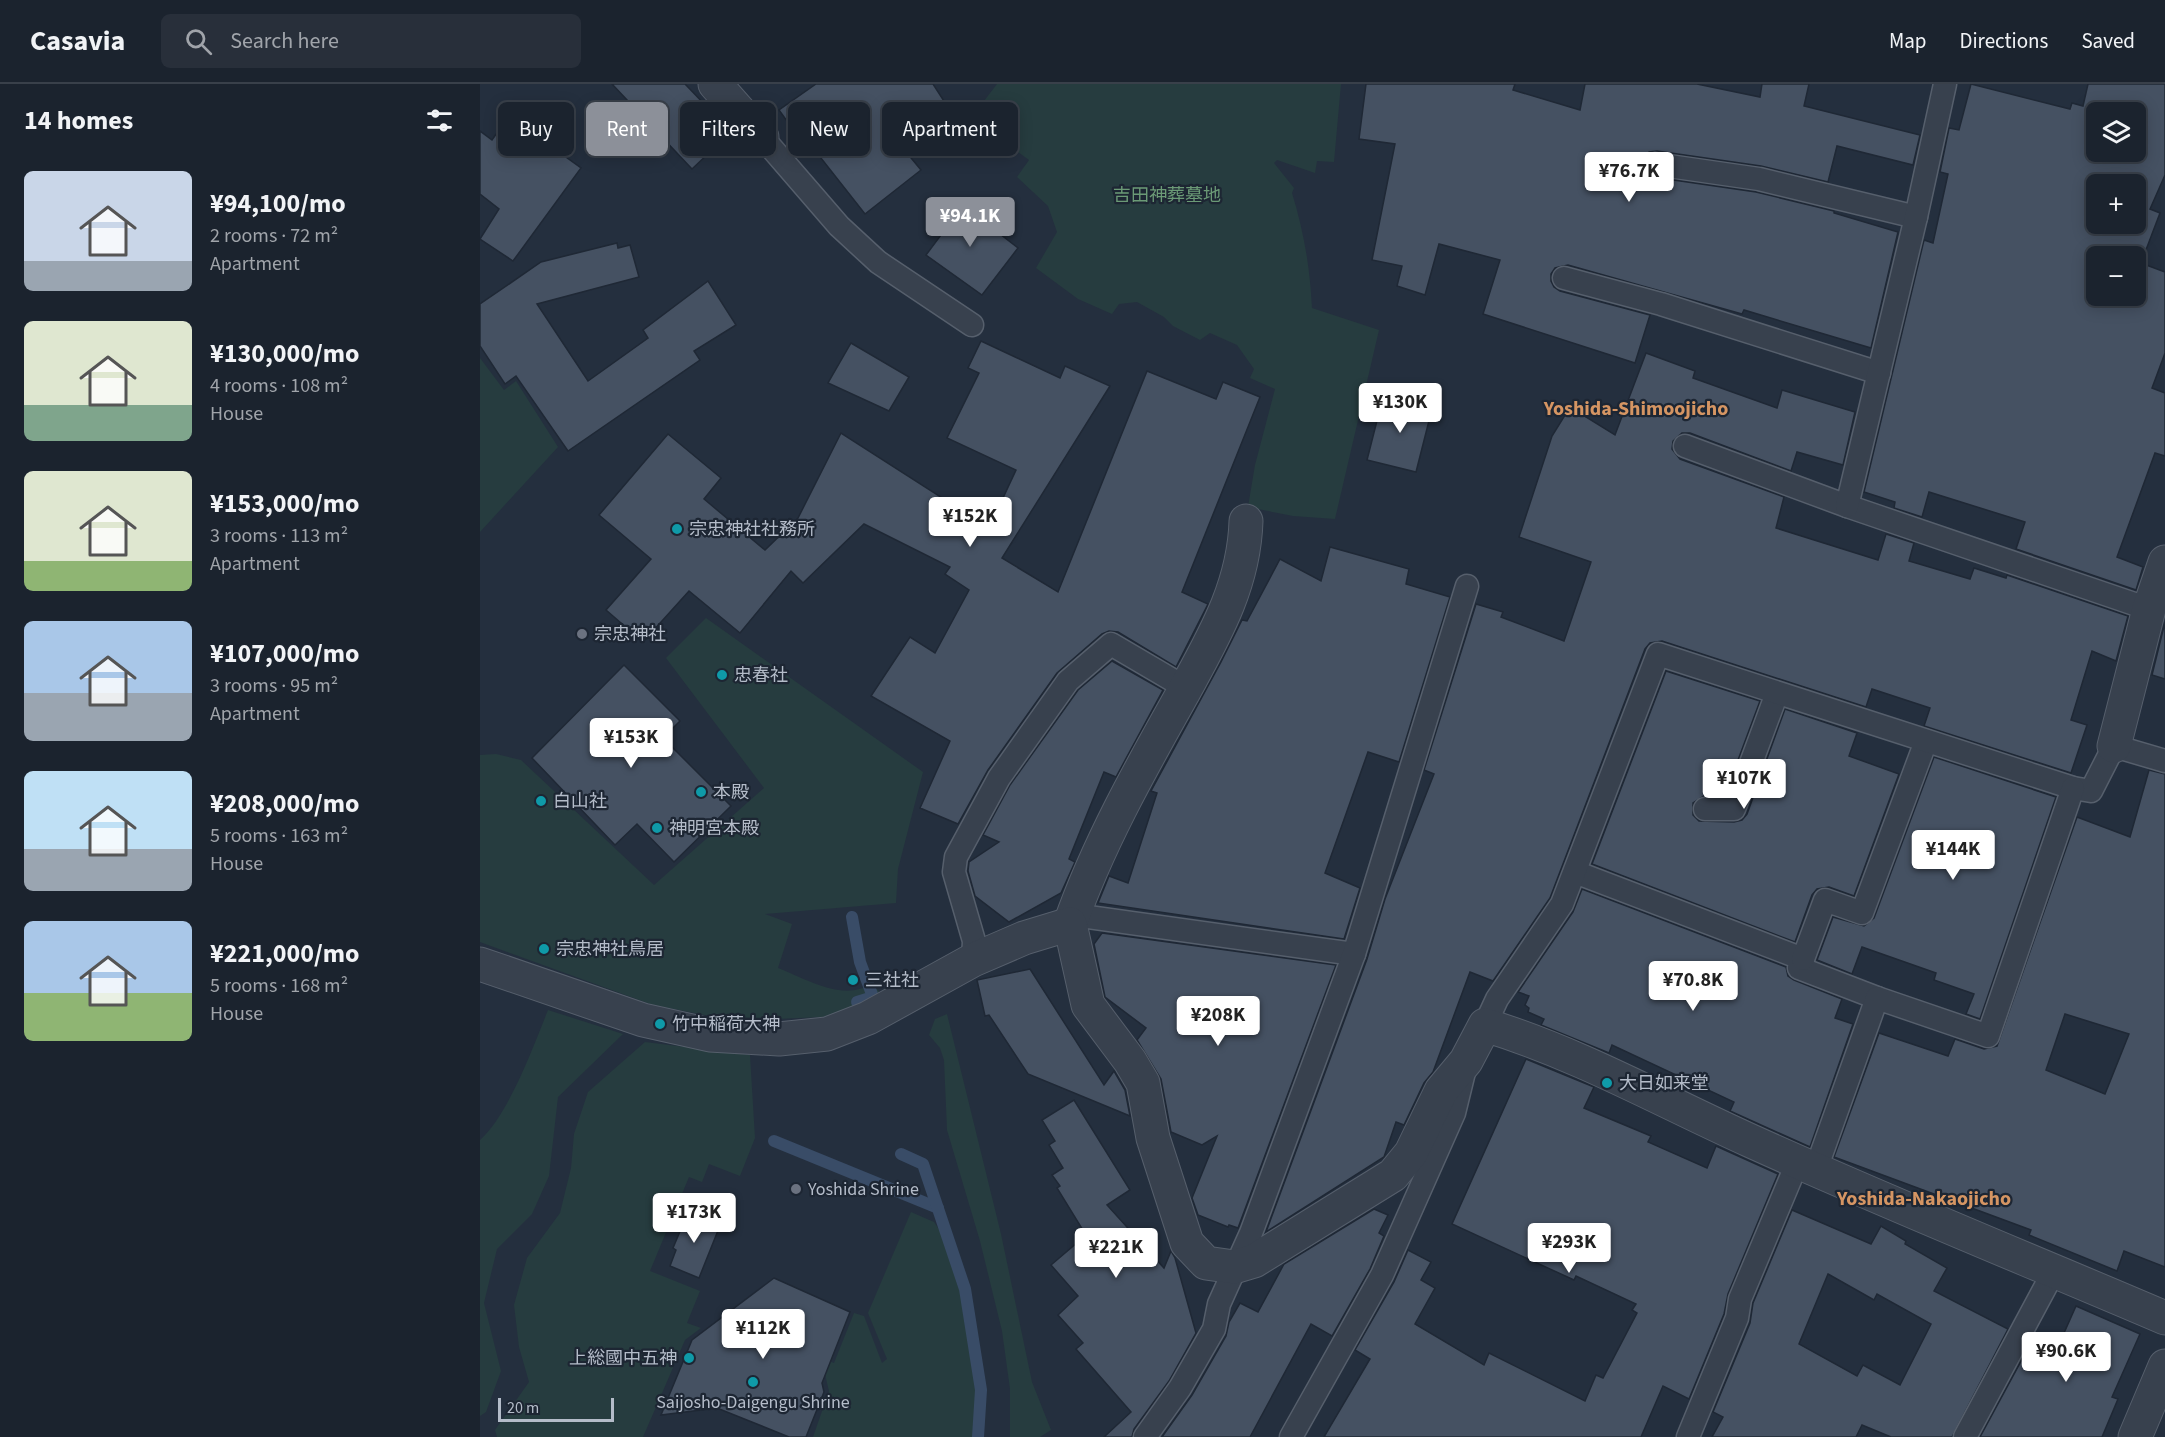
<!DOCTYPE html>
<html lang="en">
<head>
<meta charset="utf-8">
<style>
	:root { --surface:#1b232e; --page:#282f3a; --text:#f1f3f6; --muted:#a0a4aa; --line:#39404a; --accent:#8c9099 }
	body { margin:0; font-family:"Source Sans 3","Noto Sans JP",sans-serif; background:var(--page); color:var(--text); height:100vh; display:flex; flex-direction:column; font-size:22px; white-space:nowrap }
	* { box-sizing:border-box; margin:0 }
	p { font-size:20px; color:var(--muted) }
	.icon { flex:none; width:33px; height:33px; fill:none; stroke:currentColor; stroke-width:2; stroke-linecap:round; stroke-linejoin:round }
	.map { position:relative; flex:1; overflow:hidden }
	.drawer { display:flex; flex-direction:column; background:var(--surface); width:480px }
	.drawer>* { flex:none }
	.top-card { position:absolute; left:18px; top:18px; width:570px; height:54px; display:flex; gap:12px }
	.controls { position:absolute; left:1606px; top:18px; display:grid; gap:12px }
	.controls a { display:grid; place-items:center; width:60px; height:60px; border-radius:9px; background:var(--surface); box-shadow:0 3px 15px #0003,0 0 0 2px var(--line); font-size:30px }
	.scale { position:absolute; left:18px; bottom:15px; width:116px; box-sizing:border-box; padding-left:6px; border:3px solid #b4bcc9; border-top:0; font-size:16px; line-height:21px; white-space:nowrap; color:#b4bcc9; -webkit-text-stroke:4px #1d2633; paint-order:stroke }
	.price { position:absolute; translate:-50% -51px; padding:0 14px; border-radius:6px; background:#fff; color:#222; font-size:20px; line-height:39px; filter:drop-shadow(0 2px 3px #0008) }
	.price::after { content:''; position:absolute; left:50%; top:36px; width:18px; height:14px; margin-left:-9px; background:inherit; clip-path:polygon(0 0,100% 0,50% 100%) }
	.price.selected { background:var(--accent); color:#fff }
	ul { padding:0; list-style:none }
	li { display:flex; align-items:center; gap:18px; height:150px; padding:0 24px }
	li span { display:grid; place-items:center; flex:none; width:168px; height:120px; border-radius:9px; color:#555 }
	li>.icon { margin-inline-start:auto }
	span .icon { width:72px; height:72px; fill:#fffc; stroke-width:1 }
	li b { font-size:26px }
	h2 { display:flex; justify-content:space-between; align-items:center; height:72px; padding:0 24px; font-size:26px }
	.chip { padding:0 21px; border-radius:9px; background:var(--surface); box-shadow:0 3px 15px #0003,0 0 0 2px var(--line); font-size:21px; line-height:54px }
	.chip.selected { background:var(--accent); color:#fff }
	header { display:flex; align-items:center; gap:36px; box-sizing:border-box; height:84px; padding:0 30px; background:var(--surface); border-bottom:2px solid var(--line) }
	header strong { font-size:28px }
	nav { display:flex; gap:33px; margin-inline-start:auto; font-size:21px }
	.search { width:420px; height:54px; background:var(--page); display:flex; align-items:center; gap:15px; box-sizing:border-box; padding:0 21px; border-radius:9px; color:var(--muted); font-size:22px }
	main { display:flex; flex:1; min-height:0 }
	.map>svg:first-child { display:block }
	.green { fill:#263c3f }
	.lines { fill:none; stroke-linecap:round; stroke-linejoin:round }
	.stream { stroke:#394c67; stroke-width:12 }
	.building { fill:#455162; stroke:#1f2835; stroke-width:1.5; fill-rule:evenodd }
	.service-casing { stroke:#565f6c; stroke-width:25 }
	.minor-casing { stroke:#565f6c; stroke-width:35 }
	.service { stroke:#38414e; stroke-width:22 }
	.minor { stroke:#38414e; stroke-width:33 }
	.culture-dot { fill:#0f9aa8; stroke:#1d2633; stroke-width:2 }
	.worship-dot { fill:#6b7280; stroke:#1d2633; stroke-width:2 }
	.labels { text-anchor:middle; stroke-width:4.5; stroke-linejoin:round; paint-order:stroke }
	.park-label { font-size:18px; fill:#6b9a76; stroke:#1d2633 }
	.poi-label { font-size:18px; fill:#b4bcc9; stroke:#1d2633; text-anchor:start }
	.neighbourhood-label { font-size:20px; font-weight:bold; fill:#d59563; stroke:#1d2633 }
</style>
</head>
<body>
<header>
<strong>Casavia</strong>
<div class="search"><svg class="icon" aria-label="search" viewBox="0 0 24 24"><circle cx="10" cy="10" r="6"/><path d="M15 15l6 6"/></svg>Search here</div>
<nav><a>Map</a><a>Directions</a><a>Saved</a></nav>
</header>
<main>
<section class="drawer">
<h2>14 homes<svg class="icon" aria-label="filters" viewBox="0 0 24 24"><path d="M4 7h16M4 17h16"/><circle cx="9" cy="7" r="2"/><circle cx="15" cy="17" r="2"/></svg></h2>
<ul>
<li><span style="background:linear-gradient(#c9d6e8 75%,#9aa5b1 0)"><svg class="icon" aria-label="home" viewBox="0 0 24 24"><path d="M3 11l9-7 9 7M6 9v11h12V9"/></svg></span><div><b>¥94,100/mo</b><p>2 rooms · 72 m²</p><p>Apartment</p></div></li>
<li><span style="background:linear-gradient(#dfe7d0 70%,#7fa58c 0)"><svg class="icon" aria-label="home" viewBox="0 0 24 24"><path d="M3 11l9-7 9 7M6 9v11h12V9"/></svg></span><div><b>¥130,000/mo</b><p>4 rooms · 108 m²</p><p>House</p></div></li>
<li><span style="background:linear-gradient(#dfe7d0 75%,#8fb573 0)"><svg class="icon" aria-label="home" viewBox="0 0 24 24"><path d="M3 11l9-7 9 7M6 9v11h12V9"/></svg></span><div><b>¥153,000/mo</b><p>3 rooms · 113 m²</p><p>Apartment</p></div></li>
<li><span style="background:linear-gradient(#a9c7e8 60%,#9aa5b1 0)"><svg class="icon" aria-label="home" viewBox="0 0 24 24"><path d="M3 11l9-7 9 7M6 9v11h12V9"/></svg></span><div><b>¥107,000/mo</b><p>3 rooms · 95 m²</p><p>Apartment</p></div></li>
<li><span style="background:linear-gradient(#bfe0f5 65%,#9aa5b1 0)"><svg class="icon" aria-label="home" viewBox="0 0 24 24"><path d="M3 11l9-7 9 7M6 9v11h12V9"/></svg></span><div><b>¥208,000/mo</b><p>5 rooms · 163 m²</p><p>House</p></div></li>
<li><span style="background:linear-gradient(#a9c7e8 60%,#8fb573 0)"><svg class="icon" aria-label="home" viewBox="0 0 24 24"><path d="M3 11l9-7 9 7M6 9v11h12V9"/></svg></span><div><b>¥221,000/mo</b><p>5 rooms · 168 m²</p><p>House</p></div></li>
</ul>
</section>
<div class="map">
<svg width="1685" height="1353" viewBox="0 0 1685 1353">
	<rect width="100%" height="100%" fill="#242f3e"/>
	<g class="green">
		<path d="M517 0H861L854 78 837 77 835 89 797 76 794 79 814 104 812 109C824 148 830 184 832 224L899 246 855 435 813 432 768 423 775 381 795 305 770 294 774 285 757 261 730 249 720 256 693 242 684 233 657 218 639 220 632 230 598 215 556 184 577 148 568 122 537 93 549 76 491 34Z"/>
		<path d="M0 274 24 306 36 297 78 363 0 448Z"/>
		<path d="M226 534 443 688 418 785 416 819 285 830 312 840 298 884C326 895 363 918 391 900L399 907V912L382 921 344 933 295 935 230 932 173 921 0 858V671L16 670 41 676 174 801 284 704 186 574Z"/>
		<path d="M68 926 143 950 78 1013 69 1092 52 1130 17 1165 4 1219 21 1287 6 1328 0 1332V1056C28 1032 54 961 68 926Z"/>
		<path d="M467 930 521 1150 552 1298 571 1346 560 1353H530V1305L522 1247 500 1157 467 1046 464 976 460 964 449 951 455 935Z"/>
		<path d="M165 958 270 971 275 1054 260 1092 229 1080 222 1098 209 1093 170 1187 220 1207 207 1239 221 1244 205 1256 163 1353H17L15 1346 49 1298 39 1263 34 1221 47 1174 80 1129 91 1084 94 1050 108 1008Z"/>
		<path d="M431 1128 454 1138 470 1162 483 1206 499 1306 496 1353H333L349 1307 341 1274 354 1279 374 1229 384 1232 402 1279 407 1275 388 1229Z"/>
	</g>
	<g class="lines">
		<g class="stream">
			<path d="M372 833 380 878 393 913 377 918"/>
			<path d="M294 1057 458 1124"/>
			<path d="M421 1070 443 1080 485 1205 501 1306 498 1353"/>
		</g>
	</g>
	<g class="building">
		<path d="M132 0H205L251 48 212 85Z"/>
		<path d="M336 0H453L473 31 422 63 441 86 385 130 326 55 322 58 299 26Z"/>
		<path d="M886 0H1035L1033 6 1100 26 1105 0H1217L1280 13 1282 0H1329L1324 22 1440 51 1433 81 1357 62 1348 98 1281 82 1177 67 1169 68 1162 78 1163 86 1173 93 1276 108 1354 127V129L1418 148 1391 264 1264 226 1262 230 1088 181 1075 184 1071 190V197L1074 203 1080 207 1170 231 1155 279 1003 230 1020 176 959 160 945 211 917 202 922 182 892 176 915 60 879 55Z"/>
		<path d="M1491 0 1590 25 1592 19 1603 22 1608 0H1685V91L1670 125 1680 129 1661 179 1685 188V269L1672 304 1685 309V372L1675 369 1637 473 1663 483 1656 506 1536 465 1545 438 1449 408 1442 433 1414 424 1415 418 1384 408 1444 156 1453 159 1468 90 1460 88 1469 44 1479 46ZM1617 28H1656V68H1617ZM1617 100H1656V140H1617ZM1617 172H1656V212H1617Z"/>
		<path d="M29 32 101 84 33 177 0 155 19 125 0 110V47L12 56Z"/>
		<path d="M476 116 538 164 502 211 446 171 461 151 454 146Z"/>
		<path d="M137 159 138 164 150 161 159 193 57 220 108 297 168 254 163 246 228 197 256 241 214 267 220 276 88 367 36 292 25 300 0 262V220L61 178Z"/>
		<path d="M501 257 580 294 585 282 630 302 522 474 578 508 667 287 736 315 743 298 780 313 702 508 728 520 696 583 638 548 629 547 622 550 577 589 508 686 478 740 440 724 470 657 391 612 430 553 455 569 489 506 465 490 470 483 384 440 323 499 311 487 260 549 209 507 163 558 126 526 171 475 119 431 188 350 241 394 224 415 285 466 318 434 361 349 509 444 536 386 467 354 499 289 488 284Z"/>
		<path d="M371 259 429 293 409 327 348 299Z"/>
		<path d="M1166 269 1215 287 1213 294 1297 324 1302 306 1375 328 1363 381 1317 368 1311 387 1210 349H1202L1193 357 1192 365 1200 375 1304 413 1296 444 1398 476 1406 450 1434 459 1429 477 1490 495 1494 484 1526 494 1527 491 1648 532 1636 577 1612 567 1591 636 1607 641 1591 689 1444 642 1450 624 1392 605 1386 623 1182 557 1170 559 1165 565 1070 814 1013 897 990 888 953 988 944 999 924 1041 916 1038 904 1073 786 1148 887 875 905 815 954 690 944 686 996 520 1023 528 1021 533 1084 557 1111 478 1039 453 1072 352 1090 323 1135 351Z"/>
		<path d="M903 313 952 325 936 388 887 376Z"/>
		<path d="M850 463 929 485 926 500 970 513 919 678 888 668 845 789 880 804 864 855 618 819 629 792 648 799 677 709 671 707 741 578 762 536 767 537 800 475 841 497Z"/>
		<path d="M1685 538V595L1672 591Z"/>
		<path d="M632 577 683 606 636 693 624 688 589 775 595 778 581 809 529 838 495 812 488 787 489 778 519 758 503 751 530 701 598 606Z"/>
		<path d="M144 581 200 637 183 654 251 722 194 778 157 740 135 761 52 674Z"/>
		<path d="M1186 587 1280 617 1245 711 1224 712 1213 719V731L1219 737 1254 738 1262 736 1267 730 1305 625 1377 649 1369 672 1419 690 1374 812 1349 803 1337 805 1332 811 1315 858 1112 780Z"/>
		<path d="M1454 673 1576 713 1500 935 1486 930 1494 910 1454 896 1456 889 1382 863 1372 890 1337 876 1353 833 1384 842 1394 834Z"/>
		<path d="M1669 686 1685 690V1183L1644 1167 1637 1187 1549 1151 1551 1146 1354 1073 1399 949 1468 972 1475 955 1504 965 1517 962 1597 733 1650 753ZM1585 930 1649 950 1625 1010 1566 986Z"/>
		<path d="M1102 805 1306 883 1308 892 1314 896 1362 915 1355 934 1373 940 1330 1063 1250 1027 1254 1018 1132 961 1129 969 1061 941 1064 935 1048 928 1049 924 1045 921 1049 912 1038 908 1093 828Z"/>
		<path d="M622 849 856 881 758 1144 749 1141 748 1143 718 1131 712 1114 737 1052 722 1061 691 1048 681 995 657 956 666 944 625 913 614 860Z"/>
		<path d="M550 885 624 1001 634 987 645 1006 650 1032 548 990 509 931 505 932 497 896Z"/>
		<path d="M1046 975 1114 1003 1104 1024 1171 1052 1168 1058 1227 1084 1236 1062 1298 1090 1248 1210 1244 1230 1209 1315 1183 1302 1161 1353H844L890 1275 875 1266 914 1198 928 1166 951 1178 941 1196 955 1204 935 1240 1004 1281 1009 1269 1105 1317 1116 1291 1123 1294 1157 1229 1152 1226 1156 1220 1096 1192 1094 1196 972 1140Z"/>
		<path d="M594 1016 650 1106 627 1121 684 1184 691 1167 695 1174 716 1249 689 1297 654 1345 652 1353H624L651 1328 596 1265 603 1259 578 1231 598 1212 571 1181 606 1151 577 1104 580 1102 572 1091 583 1084 569 1061 575 1057 562 1036Z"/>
		<path d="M894 1125 908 1131 899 1149 904 1152 890 1185 852 1252 831 1240 770 1353H682L712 1311 746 1252 749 1238 760 1219 778 1228 804 1180Z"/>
		<path d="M209 1126 241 1139 219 1194 190 1182 196 1166 193 1164Z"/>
		<path d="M1312 1126 1391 1160 1401 1142 1426 1157 1425 1160 1467 1184 1454 1207 1528 1245 1472 1353H1411L1382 1341 1376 1353H1232L1243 1333 1233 1328 1270 1239 1273 1219ZM1348 1190 1394 1216 1397 1210 1451 1240 1420 1301 1383 1281 1377 1292 1319 1260Z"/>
		<path d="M294 1194 370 1228 342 1299 344 1308 326 1353H309L237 1324 181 1331 212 1256Z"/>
		<path d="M1596 1222 1660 1250 1632 1313 1638 1315 1622 1353H1500L1552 1257 1563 1263 1568 1253 1580 1258Z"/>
	</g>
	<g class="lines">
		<g class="service-casing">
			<g id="service">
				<path d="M282 53 359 142 398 178 492 241"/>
				<path d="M1175 80 1279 95 1436 133"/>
				<path d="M1084 194 1181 220 1399 289"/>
				<path d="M1205 362 1367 422 1669 525"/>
				<path d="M1367 422 1436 133 1465 0"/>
				<path d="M1225 725H1254L1297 609"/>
				<path d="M1095 788 1323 875 1319 884 1397 914"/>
				<path d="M594 831 874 870"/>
				<path d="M1323 875 1345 816 1382 829 1446 657"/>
				<path d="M493 876 494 857 474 788 476 773 519 694 588 597 631 560 706 604"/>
				<path d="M1005 941 1017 915 1082 820 1178 570 1593 704 1611 707 1634 662 1685 677"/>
				<path d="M1336 1085 1397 914 1508 952 1593 704"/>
				<path d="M665 1353 700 1304 734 1245 739 1220 771 1149 874 870 987 502"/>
				<path d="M811 1353 902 1191 974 1029 985 984"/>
				<path d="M1208 1353 1257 1234 1260 1215 1318 1077"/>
				<path d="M1485 1353 1574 1187"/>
			</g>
		</g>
		<g class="minor-casing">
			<g id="minor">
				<path d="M235 0 282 53"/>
				<path d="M1634 662 1669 525 1685 478"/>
				<path d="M590 840C618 760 661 684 702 611 733 554 764 503 766 437"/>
				<path d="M0 880 163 936 230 951 299 955 347 950 388 934 493 876 544 854 590 840 608 921 650 977 663 999 673 1054 707 1159 726 1179 754 1183 774 1177 913 1091 931 1069 961 1007 986 977 1005 941C1100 970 1182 1017 1271 1057 1408 1119 1547 1175 1685 1234"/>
				<path d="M1655 1353 1685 1282"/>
			</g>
		</g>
		<use href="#service" class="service"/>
		<use href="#minor" class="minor"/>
	</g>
	<g class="culture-dot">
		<circle cx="197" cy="445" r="6"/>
		<circle cx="242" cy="591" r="6"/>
		<circle cx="221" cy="708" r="6"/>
		<circle cx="61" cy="717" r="6"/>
		<circle cx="177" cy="744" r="6"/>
		<circle cx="64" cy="865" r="6"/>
		<circle cx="373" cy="896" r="6"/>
		<circle cx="180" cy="940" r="6"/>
		<circle cx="1127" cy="999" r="6"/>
		<circle cx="209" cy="1274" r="6"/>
		<circle cx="273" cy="1298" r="6"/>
	</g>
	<g class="worship-dot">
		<circle cx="102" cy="550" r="6"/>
		<circle cx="316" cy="1105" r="6"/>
	</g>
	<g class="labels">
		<g class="park-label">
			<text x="687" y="117">吉田神葬墓地</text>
		</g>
		<g class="poi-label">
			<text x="209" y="451">宗忠神社社務所</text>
			<text x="114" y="556">宗忠神社</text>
			<text x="254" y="597">忠春社</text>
			<text x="233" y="714">本殿</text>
			<text x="73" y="723">白山社</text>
			<text x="189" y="750">神明宮本殿</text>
			<text x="76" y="871">宗忠神社鳥居</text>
			<text x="385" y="902">三社社</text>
			<text x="192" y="946">竹中稲荷大神</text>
			<text x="1139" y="1005">大日如来堂</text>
			<text x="328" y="1111">Yoshida Shrine</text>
			<text x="197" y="1280" text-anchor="end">上総國中五神</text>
			<text x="273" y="1324" text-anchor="middle">Saijosho-Daigengu Shrine</text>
		</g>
		<g class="neighbourhood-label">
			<text x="1156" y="331">Yoshida-Shimoojicho</text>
			<text x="1444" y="1121">Yoshida-Nakaojicho</text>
		</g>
	</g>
</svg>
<div class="controls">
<a><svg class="icon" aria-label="layers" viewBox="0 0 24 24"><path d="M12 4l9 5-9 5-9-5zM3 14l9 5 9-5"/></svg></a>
<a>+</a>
<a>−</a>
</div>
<div class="scale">20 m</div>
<b class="price" style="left:1149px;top:119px">¥76.7K</b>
<b class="price selected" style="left:490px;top:164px">¥94.1K</b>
<b class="price" style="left:920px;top:350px">¥130K</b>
<b class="price" style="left:490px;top:464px">¥152K</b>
<b class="price" style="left:151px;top:685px">¥153K</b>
<b class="price" style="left:1264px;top:726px">¥107K</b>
<b class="price" style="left:1473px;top:797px">¥144K</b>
<b class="price" style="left:1213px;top:928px">¥70.8K</b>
<b class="price" style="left:738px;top:963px">¥208K</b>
<b class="price" style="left:214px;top:1160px">¥173K</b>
<b class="price" style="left:1089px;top:1190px">¥293K</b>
<b class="price" style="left:636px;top:1195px">¥221K</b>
<b class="price" style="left:283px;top:1276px">¥112K</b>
<b class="price" style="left:1586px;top:1299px">¥90.6K</b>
<div class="top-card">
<a class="chip">Buy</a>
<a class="chip selected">Rent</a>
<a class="chip">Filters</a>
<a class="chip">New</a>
<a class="chip">Apartment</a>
</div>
</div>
</main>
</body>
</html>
